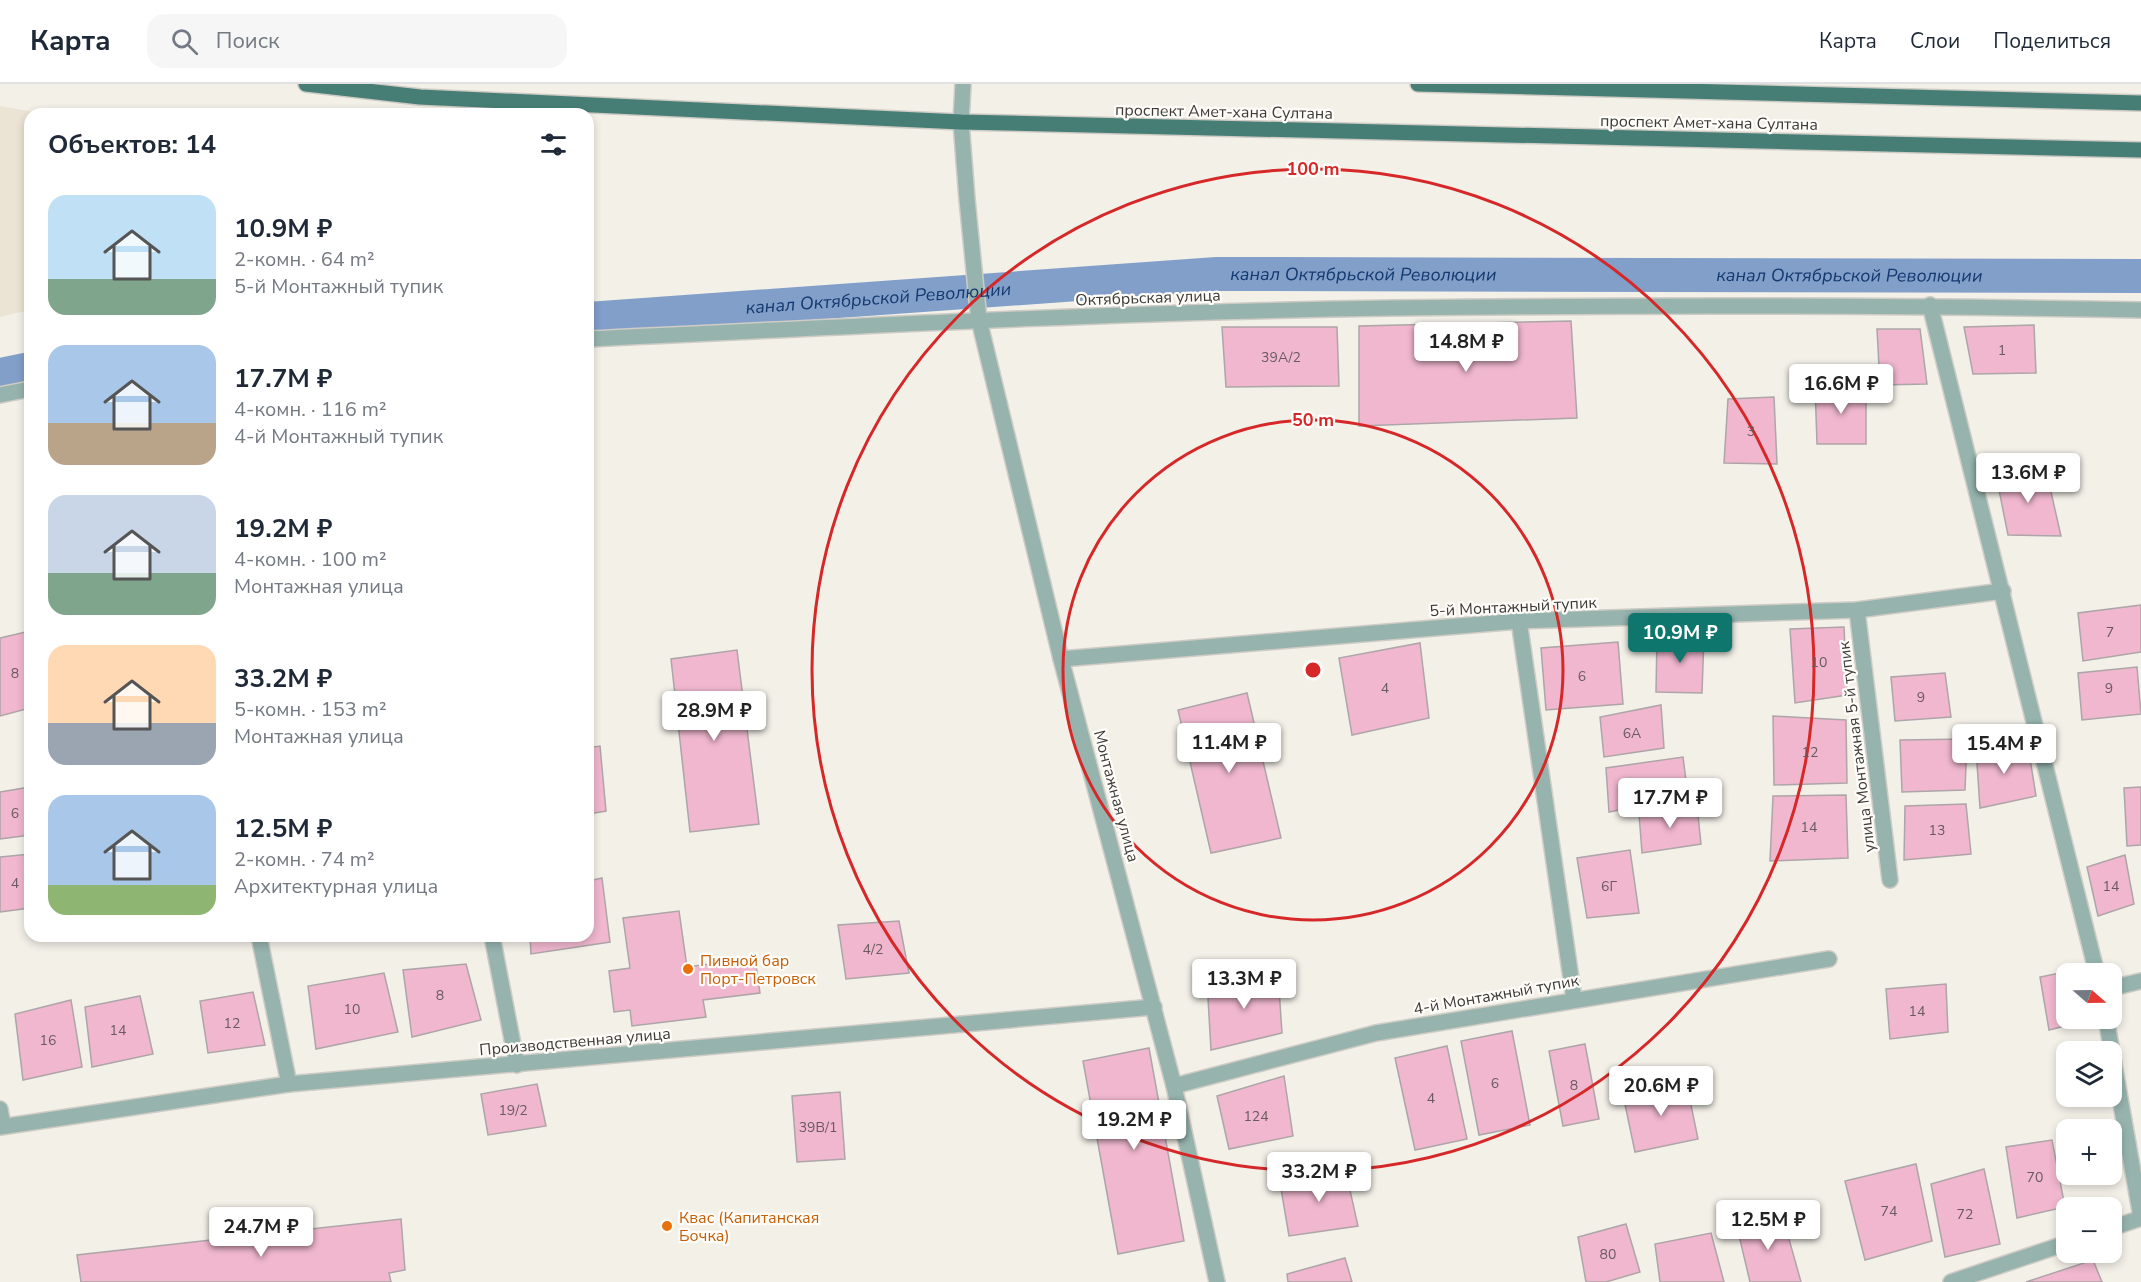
<!DOCTYPE html>
<html lang="ru">
<head>
<meta charset="utf-8">
<style>
	:root { --surface:#fff; --page:#f6f6f7; --text:#1f2937; --muted:#747a83; --line:#e0e1e3; --accent:#0f766e }
	body { margin:0; font-family:"Nunito Sans",sans-serif; background:var(--page); color:var(--text); height:100vh; display:flex; flex-direction:column; font-size:22px; white-space:nowrap }
	* { box-sizing:border-box; margin:0 }
	p { font-size:20px; color:var(--muted) }
	.icon { flex:none; width:33px; height:33px; fill:none; stroke:currentColor; stroke-width:2; stroke-linecap:round; stroke-linejoin:round }
	.map { position:relative; flex:1; overflow:hidden }
	.drawer { position:absolute; left:24px; top:24px; width:570px; height:834px; display:flex; flex-direction:column; background:var(--surface); border-radius:18px; box-shadow:0 3px 9px #0003 }
	.drawer>* { flex:none }
	.needle { width:39px; rotate:110deg }
	.buttons { position:absolute; left:2056px; top:879px; display:grid; gap:12px }
	.buttons a { display:grid; place-items:center; width:66px; height:66px; border-radius:12px; background:var(--surface); box-shadow:0 3px 9px #0003; font-size:30px }
	.price { position:absolute; translate:-50% -51px; padding:0 14px; border-radius:6px; background:#fff; color:#222; font-size:20px; line-height:39px; filter:drop-shadow(0 2px 3px #0008) }
	.price::after { content:''; position:absolute; left:50%; top:36px; width:18px; height:14px; margin-left:-9px; background:inherit; clip-path:polygon(0 0,100% 0,50% 100%) }
	.price.active { background:var(--accent); color:#fff }
	ul { padding:0; list-style:none }
	li { display:flex; align-items:center; gap:18px; height:150px; padding:0 24px }
	li span { display:grid; place-items:center; flex:none; width:168px; height:120px; border-radius:18px; color:#555 }
	li>.icon { margin-inline-start:auto }
	span .icon { width:72px; height:72px; fill:#fffc; stroke-width:1 }
	li b { font-size:26px }
	h2 { display:flex; justify-content:space-between; align-items:center; height:72px; padding:0 24px; font-size:26px }
	header { display:flex; align-items:center; gap:36px; box-sizing:border-box; height:84px; padding:0 30px; background:var(--surface); border-bottom:2px solid var(--line) }
	header strong { font-size:28px }
	nav { display:flex; gap:33px; margin-inline-start:auto; font-size:21px }
	.search { width:420px; height:54px; background:var(--page); display:flex; align-items:center; gap:15px; box-sizing:border-box; padding:0 21px; border-radius:18px; color:var(--muted); font-size:22px }
	.map>svg:first-child { display:block }
	.built { fill:#ebe4d5 }
	.lines { fill:none; stroke-linecap:round; stroke-linejoin:round }
	.canal { stroke:#829fca; stroke-width:34 }
	.building { fill:#f0b7ce; stroke:#ada5a8; stroke-width:1.5 }
	.minor-casing { stroke:#ceccc5; stroke-width:18 }
	.major-casing { stroke:#ceccc5; stroke-width:18 }
	.minor { stroke:#96b3ae; stroke-width:15 }
	.major { stroke:#467e76; stroke-width:15 }
	.ring { fill:none; stroke:#d62828; stroke-width:3 }
	.food-dot { fill:#e8710a; stroke:#fffdfa; stroke-width:2 }
	.labels { text-anchor:middle; stroke-width:4.5; stroke-linejoin:round; paint-order:stroke }
	.number-label { font-size:14px; fill:#695a5e }
	.street-label { font-size:16px; fill:#3c3b38; stroke:#fffdfa }
	.food-label { font-size:16px; fill:#c56008; stroke:#fffdfa; text-anchor:start }
	.water-label { font-size:18px; font-style:italic; fill:#14396f; stroke:#fffdfa }
	.centre { fill:#d62828; stroke:#fffdfa; stroke-width:3 }
	.ring-label { font-size:18px; text-anchor:middle; font-weight:bold; fill:#d62828; stroke:#fffdfa; stroke-width:4.5; stroke-linejoin:round; paint-order:stroke }
</style>
</head>
<body>
<header>
<strong>Карта</strong>
<div class="search"><svg class="icon" aria-label="search" viewBox="0 0 24 24"><circle cx="10" cy="10" r="6"/><path d="M15 15l6 6"/></svg>Поиск</div>
<nav><a>Карта</a><a>Слои</a><a>Поделиться</a></nav>
</header>
<div class="map">
<svg width="2141" height="1198" viewBox="0 0 2141 1198">
	<rect width="100%" height="100%" fill="#f3f0e8"/>
	<path class="built" d="M0 22 45 30H30V226L0 233Z"/>
	<g class="lines">
		<g class="canal">
			<path id="s1" d="M588 235 1217 190 2141 192"/>
			<path d="M0 291 30 285"/>
		</g>
	</g>
	<g class="building">
		<path d="M1571 237 1577 334 1359 342V242Z"/>
		<path d="M2034 241 2036 289 1973 290 1964 243Z"/>
		<path d="M1222 243H1337L1339 302 1226 303Z"/>
		<path d="M1877 245H1920L1927 300 1880 301Z"/>
		<path d="M1815 301 1866 304V360H1817Z"/>
		<path d="M1774 313 1777 380 1724 379 1728 315Z"/>
		<path d="M2046 386 2061 452 2008 451 1996 391Z"/>
		<path d="M2141 521V568L2083 577 2078 529Z"/>
		<path d="M1844 543 1847 611 1795 619 1790 545Z"/>
		<path d="M30 547V624L0 632V554Z"/>
		<path d="M1657 552H1704L1702 609 1656 608Z"/>
		<path d="M1618 558 1623 620 1546 626 1541 564Z"/>
		<path d="M1420 559 1429 634 1352 651 1339 574Z"/>
		<path d="M737 566 759 740 690 748 671 575Z"/>
		<path d="M2137 583 2141 630 2082 636 2078 589Z"/>
		<path d="M1945 589 1951 633 1895 637 1891 593Z"/>
		<path d="M1247 609 1281 754 1211 769 1178 626Z"/>
		<path d="M1661 621 1664 664 1604 673 1600 633Z"/>
		<path d="M1773 632 1846 636 1847 699 1774 701Z"/>
		<path d="M1967 655 1965 706 1902 708 1900 656Z"/>
		<path d="M600 662 606 727 588 730V664Z"/>
		<path d="M2028 662 2036 712 1980 724 1976 665Z"/>
		<path d="M1683 673 1688 712 1609 728 1606 684Z"/>
		<path d="M30 703V751L0 755V708Z"/>
		<path d="M2141 703V761L2127 762 2124 704Z"/>
		<path d="M1846 711 1848 774 1770 777 1773 712Z"/>
		<path d="M1966 720 1971 770 1904 776 1905 722Z"/>
		<path d="M1697 721 1701 760 1642 769 1639 730Z"/>
		<path d="M1630 766 1639 829 1587 834 1577 774Z"/>
		<path d="M30 770V824L0 828V773Z"/>
		<path d="M2125 771 2134 820 2098 832 2087 783Z"/>
		<path d="M602 794 610 858 531 870 530 852H588V797Z"/>
		<path d="M679 827 687 883 755 874 760 909 703 916 706 933 632 942 630 926 614 928 609 887 630 884 623 834Z"/>
		<path d="M899 837 909 889 846 895 838 841Z"/>
		<path d="M466 880 481 936 412 953 403 886Z"/>
		<path d="M2080 885 2081 890H2067V934L2089 936 2049 946 2040 893Z"/>
		<path d="M384 889 398 948 316 965 308 902Z"/>
		<path d="M1278 890 1282 949 1211 966 1207 897Z"/>
		<path d="M1946 900 1948 948 1890 955 1886 905Z"/>
		<path d="M253 908 265 961 208 969 200 917Z"/>
		<path d="M140 912 153 970 92 983 85 923Z"/>
		<path d="M71 916 82 983 23 996 15 930Z"/>
		<path d="M1512 947 1530 1041 1479 1051 1461 957Z"/>
		<path d="M1585 960 1599 1035 1563 1042 1549 967Z"/>
		<path d="M1447 962 1467 1055 1415 1066 1395 974Z"/>
		<path d="M1149 964 1184 1157 1118 1170 1083 977Z"/>
		<path d="M1284 992 1293 1052 1229 1065 1217 1012Z"/>
		<path d="M1686 997 1698 1055 1635 1068 1623 1011Z"/>
		<path d="M537 1000 546 1042 488 1051 481 1010Z"/>
		<path d="M840 1008 845 1075 797 1078 792 1012Z"/>
		<path d="M2052 1056 2065 1123 2017 1134 2006 1063Z"/>
		<path d="M1916 1080 1932 1157 1865 1176 1845 1097Z"/>
		<path d="M1345 1084 1358 1142 1289 1152 1280 1099Z"/>
		<path d="M1984 1085 2000 1160 1945 1173 1931 1100Z"/>
		<path d="M1782 1130 1801 1198H1750L1737 1143Z"/>
		<path d="M401 1135 405 1186 389 1189 391 1198H81L77 1171Z"/>
		<path d="M1626 1140 1640 1188 1606 1198H1586L1578 1153Z"/>
		<path d="M1711 1149 1724 1198H1660L1655 1160Z"/>
		<path d="M1345 1174 1352 1198H1288L1287 1190Z"/>
		<path d="M2093 1176 2102 1198H2026Z"/>
	</g>
	<g class="lines">
		<g class="minor-casing">
			<g id="minor">
				<path d="M963 0 961 38 967 115 979 236 1061 575 1174 1002 1217 1198"/>
				<path d="M1930 221 2097 890"/>
				<path d="M588 255C856 242 1124 228 1392 224 1641 221 1891 221 2141 226"/>
				<path d="M0 311 30 305"/>
				<path d="M1857 526 1890 796"/>
				<path d="M1519 537 1574 915"/>
				<path d="M1061 575 1519 537 1857 526 2003 507"/>
				<path d="M259 852 289 1000"/>
				<path d="M492 852 517 981"/>
				<path d="M2112 904 2141 897"/>
				<path d="M2106 934 2112 968"/>
				<path d="M2112 969 2141 1133"/>
				<path d="M1174 1002 1376 949 1829 875"/>
				<path d="M0 1025 3 1042"/>
				<path d="M0 1043 289 1000 1154 923"/>
				<path d="M2112 1144 2141 1134"/>
				<path d="M1951 1198 2067 1159"/>
			</g>
		</g>
		<g class="major-casing">
			<g id="major">
				<path d="M306 0 420 13 961 38 2141 66"/>
				<path d="M1418 0 2141 19"/>
			</g>
		</g>
		<use href="#minor" class="minor"/>
		<use href="#major" class="major"/>
	</g>
	<g class="ring">
		<circle cx="1313" cy="586" r="250"/>
		<circle cx="1313" cy="586" r="501"/>
	</g>
	<g class="food-dot">
		<circle cx="688" cy="885" r="6"/>
		<circle cx="667" cy="1142" r="6"/>
	</g>
	<g class="labels">
		<g class="number-label">
			<text x="2002" y="271">1</text>
			<text x="1281" y="278">39А/2</text>
			<text x="1751" y="352">3</text>
			<text x="2110" y="553">7</text>
			<text x="1819" y="583">10</text>
			<text x="15" y="594">8</text>
			<text x="1582" y="597">6</text>
			<text x="1385" y="609">4</text>
			<text x="2109" y="609">9</text>
			<text x="1921" y="618">9</text>
			<text x="1632" y="654">6А</text>
			<text x="1810" y="673">12</text>
			<text x="15" y="734">6</text>
			<text x="1809" y="748">14</text>
			<text x="1937" y="751">13</text>
			<text x="15" y="804">4</text>
			<text x="1609" y="807">6Г</text>
			<text x="2111" y="807">14</text>
			<text x="873" y="870">4/2</text>
			<text x="440" y="916">8</text>
			<text x="352" y="930">10</text>
			<text x="1917" y="932">14</text>
			<text x="232" y="944">12</text>
			<text x="118" y="951">14</text>
			<text x="48" y="961">16</text>
			<text x="1495" y="1004">6</text>
			<text x="1574" y="1006">8</text>
			<text x="1431" y="1019">4</text>
			<text x="513" y="1031">19/2</text>
			<text x="1256" y="1037">124</text>
			<text x="818" y="1048">39В/1</text>
			<text x="2035" y="1098">70</text>
			<text x="1889" y="1132">74</text>
			<text x="1965" y="1135">72</text>
			<text x="1608" y="1175">80</text>
		</g>
		<g class="street-label">
			<text transform="translate(1224 27) rotate(1)" y="6">проспект Амет-хана Султана</text>
			<text transform="translate(1709 38) rotate(1)" y="6">проспект Амет-хана Султана</text>
			<text transform="translate(1148 213) rotate(-2)" y="6">Октябрьская улица</text>
			<text transform="translate(1513 522) rotate(-3)" y="6">5-й Монтажный тупик</text>
			<text transform="translate(1856 663) rotate(-97)" y="6">улица Монтажная 5-й тупик</text>
			<text transform="translate(1117 712) rotate(75)" y="6">Монтажная улица</text>
			<text transform="translate(1496 910) rotate(-10)" y="6">4-й Монтажный тупик</text>
			<text transform="translate(575 957) rotate(-5)" y="6">Производственная улица</text>
		</g>
		<g class="food-label">
			<text x="700" y="882">Пивной бар<tspan x="700" dy="18">Порт-Петровск</tspan></text>
			<text x="679" y="1139">Квас (Капитанская<tspan x="679" dy="18">Бочка)</tspan></text>
		</g>
		<g class="water-label">
			<text dy="6" stroke="none"><textPath href="#s1" startOffset="777">канал Октябрьской Революции</textPath></text>
			<text dy="6" stroke="none"><textPath href="#s1" startOffset="1263">канал Октябрьской Революции</textPath></text>
			<text dy="6" stroke="none"><textPath href="#s1" startOffset="291">канал Октябрьской Революции</textPath></text>
		</g>
	</g>
	<circle cx="1313" cy="586" r="9" class="centre"/>
	<g class="ring-label">
		<text x="1313" y="91">100 m</text>
		<text x="1313" y="342">50 m</text>
	</g>
</svg>
<div class="buttons">
<a><svg class="needle" viewBox="-14 -14 28 28"><path d="M0-13l5 13h-10z" fill="#e53935"/><path d="M0 13l5-13h-10z" fill="#747a83"/></svg></a>
<a><svg class="icon" aria-label="layers" viewBox="0 0 24 24"><path d="M12 4l9 5-9 5-9-5zM3 14l9 5 9-5"/></svg></a>
<a>+</a>
<a>−</a>
</div>
<b class="price" style="left:1466px;top:289px">14.8M ₽</b>
<b class="price" style="left:1841px;top:331px">16.6M ₽</b>
<b class="price" style="left:2028px;top:420px">13.6M ₽</b>
<b class="price active" style="left:1680px;top:580px">10.9M ₽</b>
<b class="price" style="left:714px;top:658px">28.9M ₽</b>
<b class="price" style="left:1229px;top:690px">11.4M ₽</b>
<b class="price" style="left:2004px;top:691px">15.4M ₽</b>
<b class="price" style="left:1670px;top:745px">17.7M ₽</b>
<b class="price" style="left:1244px;top:926px">13.3M ₽</b>
<b class="price" style="left:1661px;top:1033px">20.6M ₽</b>
<b class="price" style="left:1134px;top:1067px">19.2M ₽</b>
<b class="price" style="left:1319px;top:1119px">33.2M ₽</b>
<b class="price" style="left:1768px;top:1167px">12.5M ₽</b>
<b class="price" style="left:261px;top:1174px">24.7M ₽</b>
<section class="drawer">
<h2>Объектов: 14<svg class="icon" aria-label="filters" viewBox="0 0 24 24"><path d="M4 7h16M4 17h16"/><circle cx="9" cy="7" r="2"/><circle cx="15" cy="17" r="2"/></svg></h2>
<ul>
<li><span style="background:linear-gradient(#bfe0f5 70%,#7fa58c 0)"><svg class="icon" aria-label="home" viewBox="0 0 24 24"><path d="M3 11l9-7 9 7M6 9v11h12V9"/></svg></span><div><b>10.9M ₽</b><p>2-комн. · 64 m²</p><p>5-й Монтажный тупик</p></div></li>
<li><span style="background:linear-gradient(#a9c7e8 65%,#b9a48a 0)"><svg class="icon" aria-label="home" viewBox="0 0 24 24"><path d="M3 11l9-7 9 7M6 9v11h12V9"/></svg></span><div><b>17.7M ₽</b><p>4-комн. · 116 m²</p><p>4-й Монтажный тупик</p></div></li>
<li><span style="background:linear-gradient(#c9d6e8 65%,#7fa58c 0)"><svg class="icon" aria-label="home" viewBox="0 0 24 24"><path d="M3 11l9-7 9 7M6 9v11h12V9"/></svg></span><div><b>19.2M ₽</b><p>4-комн. · 100 m²</p><p>Монтажная улица</p></div></li>
<li><span style="background:linear-gradient(#ffd9b3 65%,#9aa5b1 0)"><svg class="icon" aria-label="home" viewBox="0 0 24 24"><path d="M3 11l9-7 9 7M6 9v11h12V9"/></svg></span><div><b>33.2M ₽</b><p>5-комн. · 153 m²</p><p>Монтажная улица</p></div></li>
<li><span style="background:linear-gradient(#a9c7e8 75%,#8fb573 0)"><svg class="icon" aria-label="home" viewBox="0 0 24 24"><path d="M3 11l9-7 9 7M6 9v11h12V9"/></svg></span><div><b>12.5M ₽</b><p>2-комн. · 74 m²</p><p>Архитектурная улица</p></div></li>
</ul>
</section>
</div>
</body>
</html>
